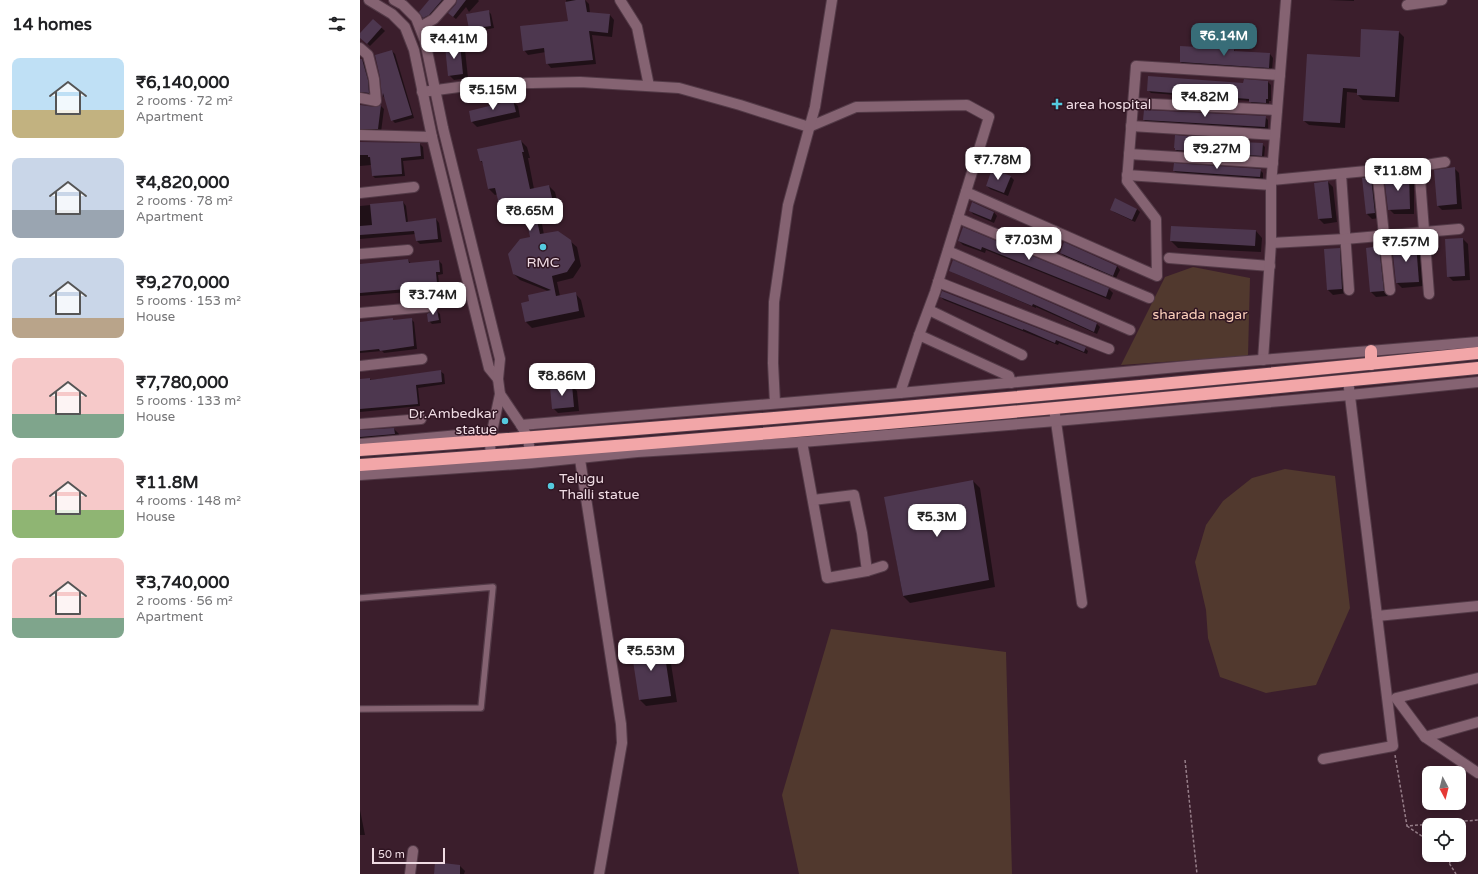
<!DOCTYPE html>
<html lang="en">
<head>
<meta charset="utf-8">
<style>
	:root { --surface:#fff; --page:#f2f2f2; --text:#202124; --muted:#757577; --accent:#386d78 }
	body { margin:0; font-family:"Varela Round",sans-serif; background:var(--page); color:var(--text); height:100vh; display:flex; flex-direction:column; font-size:15px; white-space:nowrap }
	* { box-sizing:border-box; margin:0 }
	p { font-size:13px; color:var(--muted) }
	.icon { flex:none; width:22px; height:22px; fill:none; stroke:currentColor; stroke-width:2; stroke-linecap:round; stroke-linejoin:round }
	.map { position:relative; flex:1; overflow:hidden }
	.sheet { display:flex; flex-direction:column; background:var(--surface); width:360px }
	.sheet>* { flex:none }
	.needle { width:26px; rotate:173deg }
	.fabs { position:absolute; left:1062px; top:766px; display:grid; gap:8px }
	.fabs a { display:grid; place-items:center; width:44px; height:44px; border-radius:8px; background:var(--surface); box-shadow:0 2px 10px #0003; font-size:20px }
	.scale { position:absolute; left:12px; bottom:10px; width:73px; box-sizing:border-box; padding-left:4px; border:2px solid #f0dce4; border-top:0; font-size:11px; line-height:14px; white-space:nowrap; color:#f0dce4; -webkit-text-stroke:3px #301522; paint-order:stroke }
	.price { position:absolute; translate:-50% -34px; padding:0 9px; border-radius:8px; background:#fff; color:#222; font-size:13px; line-height:26px; filter:drop-shadow(0 1px 2px #0008) }
	.price::after { content:''; position:absolute; left:50%; top:24px; width:12px; height:9px; margin-left:-6px; background:inherit; clip-path:polygon(0 0,100% 0,50% 100%) }
	.price.current { background:var(--accent); color:#fff }
	ul { padding:0; list-style:none }
	li { display:flex; align-items:center; gap:12px; height:100px; padding:0 12px }
	li span { display:grid; place-items:center; flex:none; width:112px; height:80px; border-radius:8px; color:#555 }
	li>.icon { margin-inline-start:auto }
	span .icon { width:48px; height:48px; fill:#fffc; stroke-width:1 }
	li b { font-size:17px }
	h2 { display:flex; justify-content:space-between; align-items:center; height:48px; padding:0 12px; font-size:17px }
	main { display:flex; flex:1; min-height:0 }
	.map>svg:first-child { display:block }
	.green { fill:#51392e }
	.shadow { fill:#0007 }
	.building { fill:#4d374f }
	.lines { fill:none; stroke-linecap:round; stroke-linejoin:round }
	.lane-casing { stroke:#533a47; stroke-width:8 }
	.street-casing { stroke:#533a47; stroke-width:12 }
	.secondary-casing { stroke:#533a47; stroke-width:12 }
	.highway-casing { stroke:#533a47; stroke-width:14 }
	.path { stroke:#967e89; stroke-width:1.5; stroke-dasharray:3 2; stroke-linecap:butt }
	.lane { stroke:#856372; stroke-width:5.5 }
	.street { stroke:#856372; stroke-width:10 }
	.secondary { stroke:#856372; stroke-width:10 }
	.highway { stroke:#f2a6a8; stroke-width:12 }
	.poi-dot { fill:#55cadf; stroke:#301522; stroke-width:1.5 }
	.labels { text-anchor:middle; stroke-width:3; stroke-linejoin:round; paint-order:stroke }
	.poi-label { font-size:14px; fill:#f0dce4; stroke:#301522; text-anchor:start }
	.park-label { font-size:14px; fill:#fdd0bb; stroke:#301522 }
</style>
</head>
<body>
<main>
<section class="sheet">
<h2>14 homes<svg class="icon" aria-label="filters" viewBox="0 0 24 24"><path d="M4 7h16M4 17h16"/><circle cx="9" cy="7" r="2"/><circle cx="15" cy="17" r="2"/></svg></h2>
<ul>
<li><span style="background:linear-gradient(#bfe0f5 65%,#c2b280 0)"><svg class="icon" aria-label="home" viewBox="0 0 24 24"><path d="M3 11l9-7 9 7M6 9v11h12V9"/></svg></span><div><b>₹6,140,000</b><p>2 rooms · 72 m²</p><p>Apartment</p></div></li>
<li><span style="background:linear-gradient(#c9d6e8 65%,#9aa5b1 0)"><svg class="icon" aria-label="home" viewBox="0 0 24 24"><path d="M3 11l9-7 9 7M6 9v11h12V9"/></svg></span><div><b>₹4,820,000</b><p>2 rooms · 78 m²</p><p>Apartment</p></div></li>
<li><span style="background:linear-gradient(#c9d6e8 75%,#b9a48a 0)"><svg class="icon" aria-label="home" viewBox="0 0 24 24"><path d="M3 11l9-7 9 7M6 9v11h12V9"/></svg></span><div><b>₹9,270,000</b><p>5 rooms · 153 m²</p><p>House</p></div></li>
<li><span style="background:linear-gradient(#f6c9c9 70%,#7fa58c 0)"><svg class="icon" aria-label="home" viewBox="0 0 24 24"><path d="M3 11l9-7 9 7M6 9v11h12V9"/></svg></span><div><b>₹7,780,000</b><p>5 rooms · 133 m²</p><p>House</p></div></li>
<li><span style="background:linear-gradient(#f6c9c9 65%,#8fb573 0)"><svg class="icon" aria-label="home" viewBox="0 0 24 24"><path d="M3 11l9-7 9 7M6 9v11h12V9"/></svg></span><div><b>₹11.8M</b><p>4 rooms · 148 m²</p><p>House</p></div></li>
<li><span style="background:linear-gradient(#f6c9c9 75%,#7fa58c 0)"><svg class="icon" aria-label="home" viewBox="0 0 24 24"><path d="M3 11l9-7 9 7M6 9v11h12V9"/></svg></span><div><b>₹3,740,000</b><p>2 rooms · 56 m²</p><p>Apartment</p></div></li>
</ul>
</section>
<div class="map">
<svg width="1118" height="874" viewBox="0 0 1118 874">
	<rect width="100%" height="100%" fill="#3b1e2c"/>
	<g class="green">
		<path d="M833 267 890 278 888 356 761 365 805 277Z"/>
		<path d="M925 469 975 476 990 608 956 685 906 693 860 677 848 638 846 610 835 562 846 525 863 501 892 478Z"/>
		<path d="M471 629 646 652 652 874H439L422 795Z"/>
	</g>
	<g class="shadow">
		<path d="M70 0H87L67 20 64 17Z"/>
		<path d="M98 0H118L119 1 109 12 106 7 96 19 92 16Z"/>
		<path d="M206 0H225L229 4 230 13 250 15 254 20 252 37 232 35 236 64 191 68 187 63 186 52 168 55 164 50 209 22Z"/>
		<path d="M969 0H994V1Z"/>
		<path d="M128 11 131 14 134 28 113 32 110 29 107 14Z"/>
		<path d="M13 20 25 31 10 46 0 37V34Z"/>
		<path d="M1039 32 1044 37 1039 102 1003 100 998 95V93L987 92 985 128 949 125 944 121 1001 58Z"/>
		<path d="M100 45 105 50 108 78 94 80 89 75Z"/>
		<path d="M821 47 874 50 876 52 910 54 913 58 912 71 824 66 821 62Z"/>
		<path d="M32 51 35 54 54 118 35 123 32 120 25 98 23 96 21 78Z"/>
		<path d="M0 60H2L5 63 10 84 11 96 0 95Z"/>
		<path d="M908 82 911 85V101H909V106L893 105 890 101 791 93 788 90Z"/>
		<path d="M153 102 158 106 160 117 117 127 112 122Z"/>
		<path d="M0 106 15 108 21 106 24 109 21 132H0Z"/>
		<path d="M905 117 908 120V130L787 123 784 120Z"/>
		<path d="M836 138 839 141 902 144 905 147 904 158 819 153 816 150Z"/>
		<path d="M161 141 167 147 170 158H168L174 189 189 186 195 192 199 209 180 213 184 235 210 241 217 247 221 266 213 278 197 282 200 296 215 293 221 300 225 317 172 328 166 322 171 302 188 291 160 280 154 274 171 237 167 216 155 218 149 212V209L146 210 140 204 138 194 135 195 129 189 123 164 121 161Z"/>
		<path d="M0 143 60 144 63 147 64 159 43 161 45 176 15 178 12 175 11 165 0 166Z"/>
		<path d="M1094 168 1099 173 1102 209 1082 210 1078 206Z"/>
		<path d="M900 170 903 173V179L818 174 814 171Z"/>
		<path d="M1049 175 1054 179V214H1034L1029 209Z"/>
		<path d="M651 177 654 180 648 196 630 189 627 186Z"/>
		<path d="M1011 178 1016 183 1020 218 1012 219 1007 214Z"/>
		<path d="M968 182 973 187 977 222 964 224 959 219 955 183Z"/>
		<path d="M43 202 46 206 48 222 76 219 79 223 82 242 60 244 57 241 56 234 0 239V206Z"/>
		<path d="M613 203 634 212 637 216 634 223 613 214 610 210Z"/>
		<path d="M751 209H777L780 212 775 222 754 212Z"/>
		<path d="M812 227 896 231 902 238 901 252 818 248 811 241Z"/>
		<path d="M603 228 749 289 753 293 750 300 626 250 625 253 603 245 599 241Z"/>
		<path d="M1103 239 1108 244 1110 280 1093 281 1088 276Z"/>
		<path d="M1056 244 1061 249 1063 286 1042 288 1037 283Z"/>
		<path d="M1018 247 1023 252 1028 296 1016 297 1011 292Z"/>
		<path d="M979 249 984 254 987 293 973 295 968 290Z"/>
		<path d="M701 253 757 266 760 270 756 278 704 256Z"/>
		<path d="M48 260 51 264 79 261 82 264 83 274 78 275 81 297 63 299 60 296V291L0 296V264L4 265Z"/>
		<path d="M594 262 737 324 740 327 737 334 676 307V308L594 273 591 270Z"/>
		<path d="M581 297 725 348 728 351 727 354 699 343 698 345 584 300Z"/>
		<path d="M77 311 80 314 81 323 72 324 69 321Z"/>
		<path d="M51 319 54 322 57 349 24 353 22 351 0 353V323Z"/>
		<path d="M80 371 84 374 85 384 58 388 60 406 0 412V380L10 379 11 380Z"/>
		<path d="M212 386 217 391 219 411 198 413 193 408Z"/>
		<path d="M34 429 39 434V438L0 443V431Z"/>
		<path d="M613 481 620 488 635 587 550 603 543 596 525 498Z"/>
		<path d="M303 644 309 651 317 702 286 706 280 700Z"/>
		<path d="M0 810 5 835H0Z"/>
		<path d="M76 863 100 866 105 871 104 874H74Z"/>
	</g>
	<g class="building">
		<path d="M69 0H82L69 15 63 18 59 12Z"/>
		<path d="M97 0H106L93 17 88 13 96 4Z"/>
		<path d="M216 0H225L227 12 250 14 248 33 229 31 233 60 186 64 184 48 163 51 160 26 208 21 205 2Z"/>
		<path d="M129 10 131 26 109 29 106 14Z"/>
		<path d="M13 19 22 27 7 44 0 38V33Z"/>
		<path d="M1001 29 1039 31 1035 97 997 95V89L983 88 980 123 943 121 947 54 1000 57Z"/>
		<path d="M100 44 103 74 88 76 85 46Z"/>
		<path d="M820 46 874 49V51L910 53 909 68 820 62Z"/>
		<path d="M32 50 52 115 31 121 23 93 22 97 20 77 15 55Z"/>
		<path d="M0 59H2L8 80 9 93 0 92Z"/>
		<path d="M788 76 883 83 884 79 908 81V99H906V103L889 102V99L787 91Z"/>
		<path d="M153 100 156 112 111 122 109 111Z"/>
		<path d="M0 105 15 107 21 105 18 129H0Z"/>
		<path d="M784 110 906 116 905 127 783 120Z"/>
		<path d="M815 135 836 137V140L903 143 902 156 815 150V148H814Z"/>
		<path d="M161 140 164 152H162L170 189 189 185 193 202 174 207 180 234 198 231 211 240 215 260 207 272 192 276 196 296 216 292 219 311 165 322 161 303 169 301 168 295 191 290 153 274 148 254 160 239 170 237 164 209 148 213 146 203 139 204 135 188 128 189 122 161H120L117 149Z"/>
		<path d="M0 142 60 143 61 156 41 158 42 174 12 176 10 157H8V155H0Z"/>
		<path d="M814 163 901 169 900 177 813 171Z"/>
		<path d="M1095 167 1097 204 1077 206 1074 170Z"/>
		<path d="M632 169 651 176 644 193 626 186Z"/>
		<path d="M1049 173 1050 209 1028 210 1024 176Z"/>
		<path d="M1011 177 1015 213 1006 214 1002 178Z"/>
		<path d="M968 181 972 218 958 219 954 183Z"/>
		<path d="M755 198 777 209 772 220 750 210Z"/>
		<path d="M43 201 46 222 76 218 78 239 56 241 54 231 0 235V226L12 225 10 204Z"/>
		<path d="M612 202 634 212 631 220 609 211Z"/>
		<path d="M811 226 896 230 895 246 810 241Z"/>
		<path d="M603 227 749 288 746 297 622 247 621 250 598 241Z"/>
		<path d="M1103 238 1105 276 1087 277 1085 239Z"/>
		<path d="M704 242 757 266 753 276 700 253Z"/>
		<path d="M1056 243 1059 282 1036 283 1032 245Z"/>
		<path d="M1019 246 1024 291 1010 292 1006 248Z"/>
		<path d="M980 248 982 289 967 290 964 249Z"/>
		<path d="M48 259 49 263 79 260 80 272H76L78 294 59 296 58 288 0 293V264Z"/>
		<path d="M593 260 737 323 734 332 673 304 672 306 589 271Z"/>
		<path d="M582 291 726 347 724 352 696 340 695 343 663 329V330L580 297Z"/>
		<path d="M73 310H77L79 320 68 322 67 314Z"/>
		<path d="M33 318V320L52 318 54 346 20 351 19 349 0 351V322Z"/>
		<path d="M81 370 82 382 56 385 58 404 0 409V379L10 378V380Z"/>
		<path d="M212 385 214 407 192 409 190 387Z"/>
		<path d="M34 428 35 434 0 437V430Z"/>
		<path d="M613 480 629 580 543 596 524 497Z"/>
		<path d="M303 643 311 696 279 700 271 648Z"/>
		<path d="M75 862 100 865V874H74Z"/>
	</g>
	<g class="lines">
		<g class="lane-casing">
			<path id="lane" d="M0 598 133 587 121 708 0 709"/>
		</g>
		<g class="street-casing">
			<g id="street">
				<path d="M260 0 277 27 289 86"/>
				<path d="M1047 5 1082 0"/>
				<path d="M60 27 74 19 91 0"/>
				<path d="M0 48 8 55 14 79 16 101 0 98"/>
				<path d="M62 92 121 84 220 82 319 88 380 105 449 127 496 107 607 105 629 117 575 292 559 335 540 393"/>
				<path d="M773 103 917 110"/>
				<path d="M771 126 915 135"/>
				<path d="M0 135 72 137"/>
				<path d="M769 154 913 163"/>
				<path d="M1059 166 1069 294"/>
				<path d="M1017 170 1030 290"/>
				<path d="M981 174 989 290"/>
				<path d="M767 175 911 185"/>
				<path d="M912 180 1059 166 1085 162"/>
				<path d="M606 192 797 276 796 219 767 181 776 66 920 75"/>
				<path d="M0 193 54 187"/>
				<path d="M598 218 789 298"/>
				<path d="M911 243 985 239 1099 229"/>
				<path d="M588 251 770 330"/>
				<path d="M0 254 48 250"/>
				<path d="M809 258 910 266"/>
				<path d="M578 282 749 349"/>
				<path d="M569 310 662 355"/>
				<path d="M0 313 67 307"/>
				<path d="M559 335 649 376 651 383"/>
				<path d="M0 366 62 359"/>
				<path d="M694 408 722 603"/>
				<path d="M0 424 61 419"/>
				<path d="M442 442 467 578 507 571 523 566"/>
				<path d="M453 500 494 495 502 533 507 571"/>
				<path d="M1017 616 1118 606"/>
				<path d="M1118 678 1036 698 1065 737 1118 722"/>
				<path d="M1065 737 1118 773"/>
				<path d="M963 759 1033 746 988 380"/>
				<path d="M50 874 53 851"/>
			</g>
		</g>
		<g class="secondary-casing">
			<g id="secondary">
				<path d="M9 0 32 14 45 27 54 50 72 137 129 368 138 379"/>
				<path d="M34 0 43 5 56 18 65 41 83 128 140 359 138 379 140 394 130 441 131 462"/>
				<path d="M903 360 911 243V185L926 0"/>
				<path d="M140 394 161 425 168 438 171 460"/>
				<path d="M415 403 413 363 414 302 428 205 455 107 472 0"/>
				<path d="M161 425 540 393 839 365 1118 342"/>
				<path d="M0 444 132 432"/>
				<path d="M219 453 261 724 262 743 239 874"/>
				<path d="M0 475 171 463 277 452 442 442 696 421 990 395 1118 382"/>
			</g>
		</g>
		<g class="highway-casing">
			<g id="highway">
				<path d="M1011 351V364"/>
				<path d="M0 450C373 423 746 391 1118 353"/>
				<path d="M0 465C373 439 746 404 1118 368"/>
			</g>
		</g>
		<g class="path">
			<path d="M1035 755 1047 826 1118 820"/>
			<path d="M825 760 837 874"/>
			<path d="M1047 826 1069 841"/>
			<path d="M1084 855 1096 874"/>
			<path d="M1089 855 1090 865"/>
		</g>
		<use href="#lane" class="lane"/>
		<use href="#street" class="street"/>
		<use href="#secondary" class="secondary"/>
		<use href="#highway" class="highway"/>
	</g>
	<g class="poi-dot">
		<path d="M695 98h4v4h4v4h-4v4h-4v-4h-4v-4h4z"/>
		<circle cx="183" cy="247" r="4"/>
		<circle cx="145" cy="421" r="4"/>
		<circle cx="191" cy="486" r="4"/>
	</g>
	<g class="labels">
		<g class="poi-label">
			<text x="706" y="109">area hospital</text>
			<text x="183" y="267" text-anchor="middle">RMC</text>
			<text x="137" y="418" text-anchor="end">Dr.Ambedkar<tspan x="137" dy="16">statue</tspan></text>
			<text x="199" y="483">Telugu<tspan x="199" dy="16">Thalli statue</tspan></text>
		</g>
		<g class="park-label">
			<text x="840" y="319">sharada nagar</text>
		</g>
	</g>
</svg>
<div class="fabs">
<a><svg class="needle" viewBox="-14 -14 28 28"><path d="M0-13l5 13h-10z" fill="#e53935"/><path d="M0 13l5-13h-10z" fill="#757577"/></svg></a>
<a><svg class="icon" aria-label="locate" viewBox="0 0 24 24"><circle cx="12" cy="12" r="6"/><path d="M12 2v4M12 18v4M2 12h4M18 12h4"/></svg></a>
</div>
<div class="scale">50 m</div>
<b class="price current" style="left:864px;top:57px">₹6.14M</b>
<b class="price" style="left:94px;top:60px">₹4.41M</b>
<b class="price" style="left:133px;top:111px">₹5.15M</b>
<b class="price" style="left:845px;top:118px">₹4.82M</b>
<b class="price" style="left:857px;top:170px">₹9.27M</b>
<b class="price" style="left:638px;top:181px">₹7.78M</b>
<b class="price" style="left:1038px;top:192px">₹11.8M</b>
<b class="price" style="left:170px;top:232px">₹8.65M</b>
<b class="price" style="left:669px;top:261px">₹7.03M</b>
<b class="price" style="left:1046px;top:263px">₹7.57M</b>
<b class="price" style="left:73px;top:316px">₹3.74M</b>
<b class="price" style="left:202px;top:397px">₹8.86M</b>
<b class="price" style="left:577px;top:538px">₹5.3M</b>
<b class="price" style="left:291px;top:672px">₹5.53M</b>
</div>
</main>
</body>
</html>
